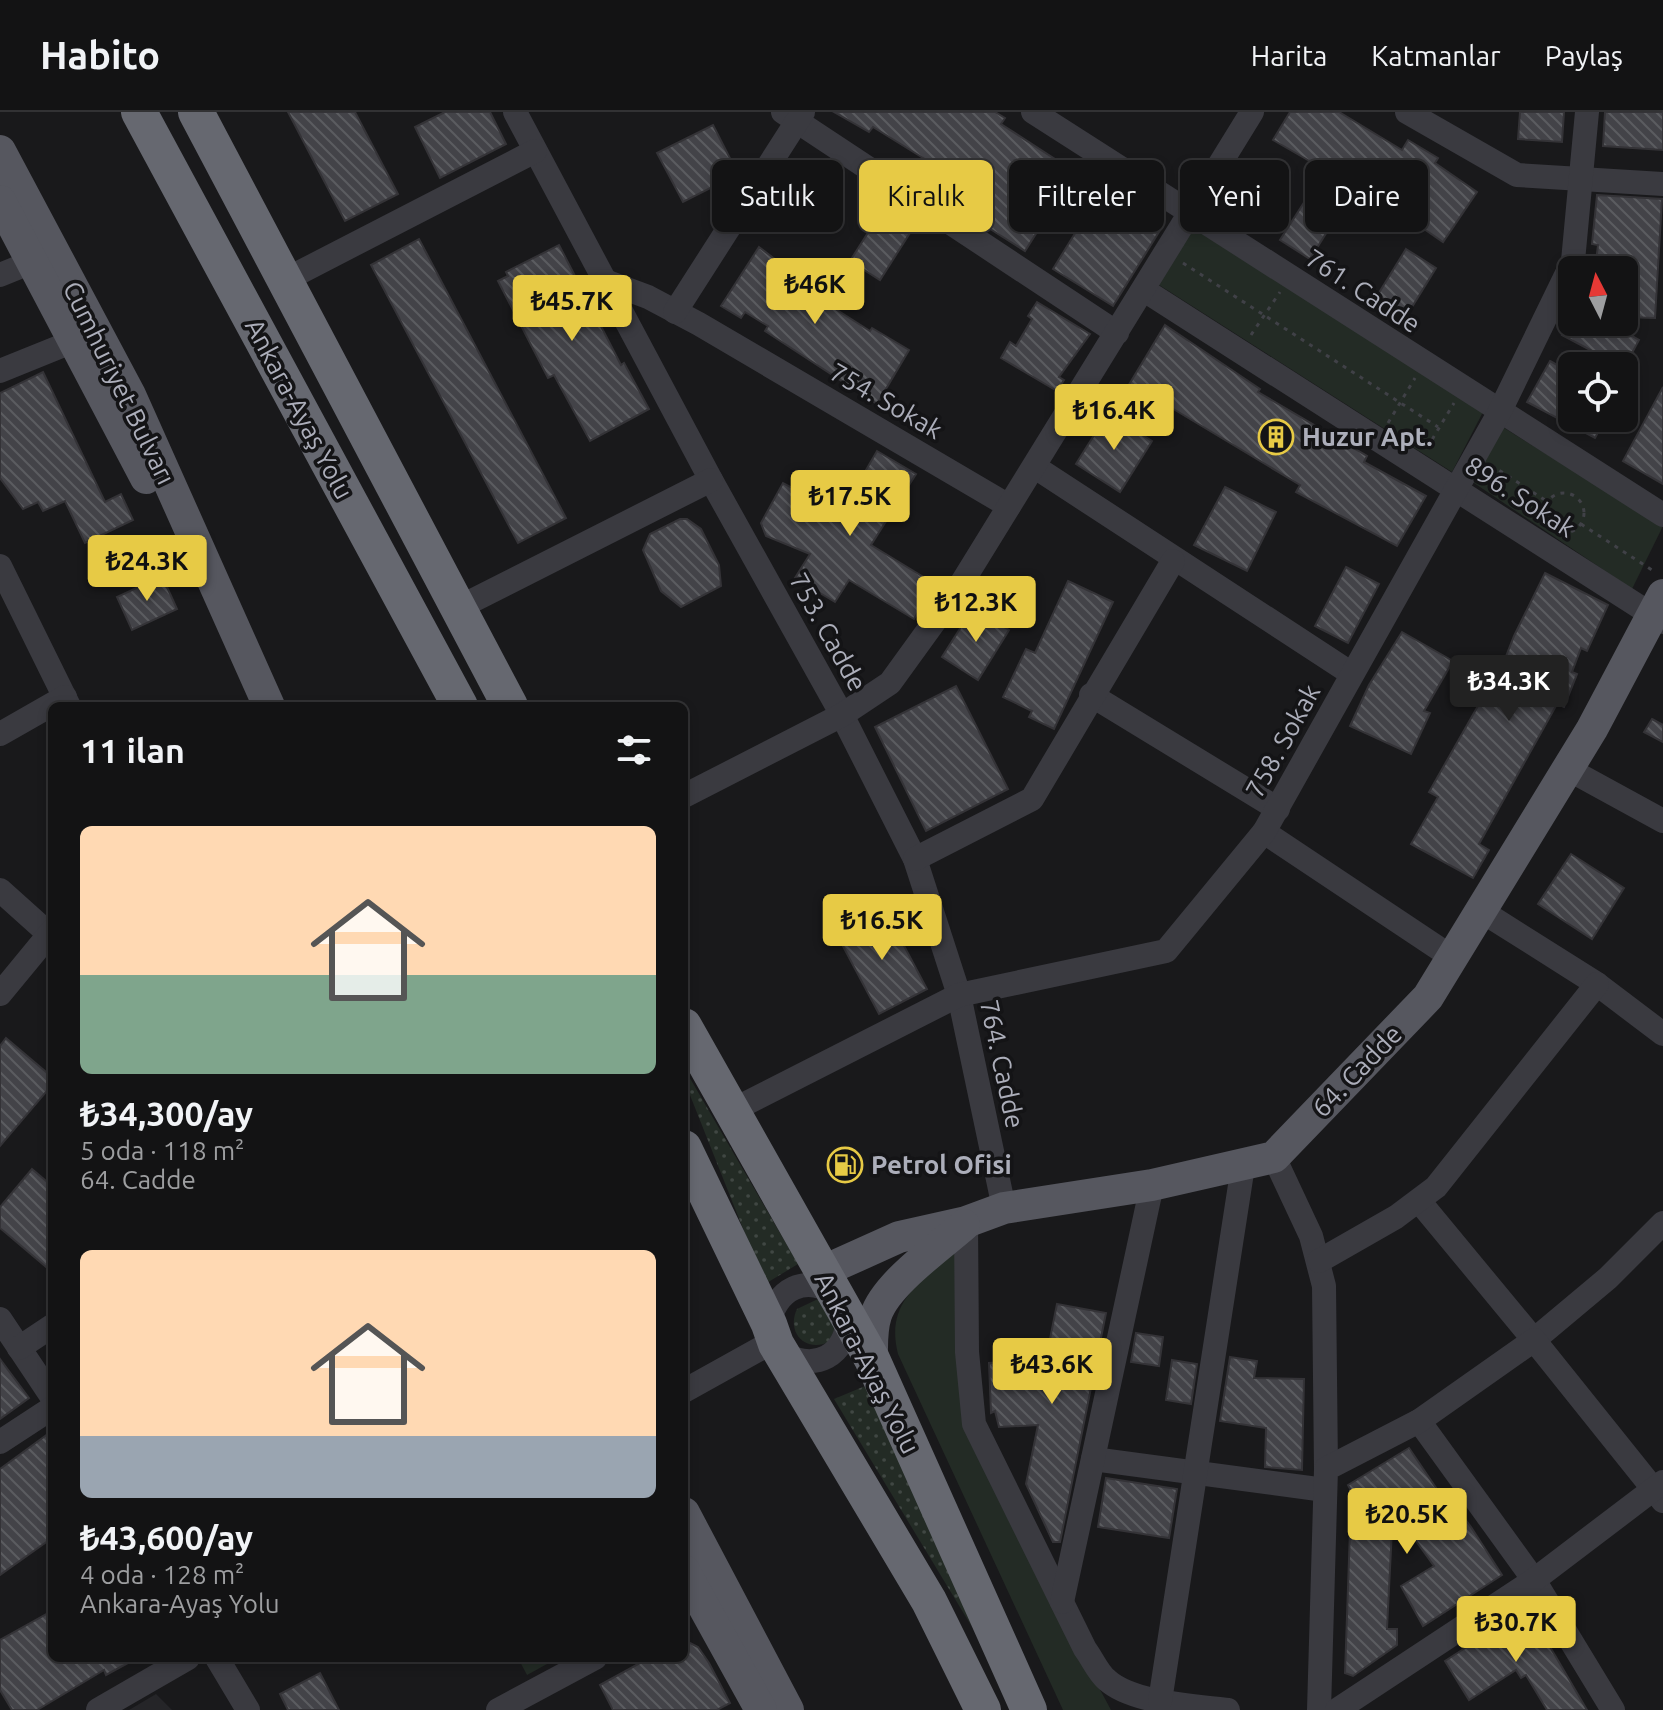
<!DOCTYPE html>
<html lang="tr">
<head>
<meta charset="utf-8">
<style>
	:root { --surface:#131314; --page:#202022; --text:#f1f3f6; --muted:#9d9ea0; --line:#323234; --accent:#e7ca45 }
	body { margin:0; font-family:Ubuntu,sans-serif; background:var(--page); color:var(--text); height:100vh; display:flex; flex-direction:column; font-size:30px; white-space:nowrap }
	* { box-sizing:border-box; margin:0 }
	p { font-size:26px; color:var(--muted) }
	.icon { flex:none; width:44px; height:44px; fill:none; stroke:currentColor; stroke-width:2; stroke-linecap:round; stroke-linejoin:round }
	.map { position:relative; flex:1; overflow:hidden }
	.drawer { position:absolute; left:48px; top:590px; width:640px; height:960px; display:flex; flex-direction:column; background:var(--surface); border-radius:12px; box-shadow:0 4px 12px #0003,0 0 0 2px var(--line) }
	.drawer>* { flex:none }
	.banner { position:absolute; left:712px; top:48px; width:760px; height:72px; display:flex; gap:16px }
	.needle { width:52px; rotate:354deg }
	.controls { position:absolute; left:1558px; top:144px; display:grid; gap:16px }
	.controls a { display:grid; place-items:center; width:80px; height:80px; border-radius:12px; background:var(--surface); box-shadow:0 4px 12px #0003,0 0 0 2px var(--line); font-size:40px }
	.price { position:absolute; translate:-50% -68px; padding:0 18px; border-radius:8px; background:var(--accent); color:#111; font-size:26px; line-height:52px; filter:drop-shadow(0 2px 4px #0008) }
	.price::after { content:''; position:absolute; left:50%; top:48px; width:24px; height:18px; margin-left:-12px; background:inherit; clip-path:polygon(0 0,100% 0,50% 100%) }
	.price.active { background:#222; color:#fff }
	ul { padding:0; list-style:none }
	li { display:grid; align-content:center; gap:16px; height:424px; padding:0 32px }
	li span { display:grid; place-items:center; height:248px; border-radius:12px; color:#555 }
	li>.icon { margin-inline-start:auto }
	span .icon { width:144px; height:144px; fill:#fffc; stroke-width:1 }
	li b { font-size:34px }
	h2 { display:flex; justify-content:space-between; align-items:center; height:96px; padding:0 32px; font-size:34px }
	.tag { padding:0 28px; border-radius:12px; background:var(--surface); box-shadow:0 4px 12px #0003,0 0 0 2px var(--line); font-size:28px; line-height:72px }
	.tag.active { background:var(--accent); color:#111 }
	header { display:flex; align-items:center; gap:48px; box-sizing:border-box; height:112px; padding:0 40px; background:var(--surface); border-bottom:2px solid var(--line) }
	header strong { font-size:38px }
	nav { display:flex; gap:44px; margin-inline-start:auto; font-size:28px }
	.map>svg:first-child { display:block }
	.built { fill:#252528 }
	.grass { fill:url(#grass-dots) }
	.park { fill:#232b25 }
	.building { fill:url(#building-back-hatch); stroke:#343337; stroke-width:2 }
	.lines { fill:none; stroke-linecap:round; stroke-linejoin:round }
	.path { stroke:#404147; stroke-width:3; stroke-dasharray:4 6; stroke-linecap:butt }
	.minor { stroke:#3a3a40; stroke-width:24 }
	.major { stroke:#56575f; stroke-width:32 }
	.highway { stroke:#666870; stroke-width:36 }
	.labels { text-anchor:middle; stroke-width:7; stroke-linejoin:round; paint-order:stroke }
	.street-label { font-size:26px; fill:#acaeba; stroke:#141416 }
	.poi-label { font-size:26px; font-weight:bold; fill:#acaeba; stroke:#141416; text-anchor:start }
</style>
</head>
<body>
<header>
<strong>Habito</strong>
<nav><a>Harita</a><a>Katmanlar</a><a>Paylaş</a></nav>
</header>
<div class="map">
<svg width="1663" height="1598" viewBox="0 0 1663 1598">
	<defs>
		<pattern id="grass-dots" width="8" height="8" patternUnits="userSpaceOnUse" patternTransform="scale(2)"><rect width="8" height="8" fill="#232b25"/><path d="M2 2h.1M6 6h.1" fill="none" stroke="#404743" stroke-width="1.8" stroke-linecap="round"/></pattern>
		<pattern id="building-back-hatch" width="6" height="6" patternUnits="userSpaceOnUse" patternTransform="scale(2)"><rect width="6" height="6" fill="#434348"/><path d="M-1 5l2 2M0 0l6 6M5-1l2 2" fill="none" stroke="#5b5c60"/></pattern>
	</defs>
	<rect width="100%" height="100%" fill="#19191b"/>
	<path class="built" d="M156 1582 172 1598H129Z"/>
	<g class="grass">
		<path d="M684 956 798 1152 765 1172 684 968Z"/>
		<path d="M818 1187 840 1204 829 1230C805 1241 786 1220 797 1197Z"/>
		<path d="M870 1272 972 1515 834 1287Z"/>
	</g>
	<g class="park">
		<path d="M1192 112 1483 300 1452 360 1156 171Z"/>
		<path d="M1501 314 1663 414 1632 477 1471 369Z"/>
		<path d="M956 1140 962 1287 1060 1503 1111 1598H1063L898 1242C885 1191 919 1170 956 1140Z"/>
		<path d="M518 1546H558L527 1563Z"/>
	</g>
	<g class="building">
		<path d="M288 0H355L398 82 345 109Z"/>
		<path d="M445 0H490L506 32 440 66 415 15Z"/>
		<path d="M834 0H995L1005 6 1001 12 1075 60 1025 139 965 101 978 80 873 15 869 20Z"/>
		<path d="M1290 0H1339L1402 38 1408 28 1438 46 1435 51 1477 80 1443 130 1414 110 1420 101 1367 68 1360 78 1273 28Z"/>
		<path d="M1520 0H1564L1562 30 1518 27Z"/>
		<path d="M1605 0H1663V38L1603 34Z"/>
		<path d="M713 13 738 62 683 90 657 41Z"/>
		<path d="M1103 76 1162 115 1113 194 1053 157Z"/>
		<path d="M1310 81 1340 99 1310 147 1280 128Z"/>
		<path d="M1597 83 1662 87 1655 206 1624 205V158H1595L1598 133 1592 132Z"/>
		<path d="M885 94 915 113 880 168 850 149Z"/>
		<path d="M419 127 566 406 518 431 371 153Z"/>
		<path d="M559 133 621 253 624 251 649 297 590 329 554 263 548 266 498 169 508 164 506 160Z"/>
		<path d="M759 135 797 164 799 160 819 172 812 182 870 219 872 216 909 238 877 292 765 219 768 214 745 200 741 206 721 194Z"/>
		<path d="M1406 137 1436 156 1407 203 1377 184Z"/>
		<path d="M1037 190 1090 222 1059 265 1064 268 1057 279 1001 246 1010 230 1016 234 1032 207 1028 204Z"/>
		<path d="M1570 210H1607L1639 228 1624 256 1562 223Z"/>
		<path d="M1165 213 1260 277 1258 280 1367 344 1364 350 1426 384 1397 434 1296 380 1300 373 1170 295 1167 300 1127 276Z"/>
		<path d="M1550 249 1572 261V306H1606L1595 326 1527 290Z"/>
		<path d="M43 260 105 390 121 382 133 408 85 431 65 389 43 399 38 390 23 397 0 366V281Z"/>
		<path d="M1663 275V372L1623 349Z"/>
		<path d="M1108 301 1152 329 1120 380 1076 352Z"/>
		<path d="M877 339 916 362 871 433 935 472 914 507 849 468 835 490 795 466 810 442 766 424 761 411 783 371 841 401Z"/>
		<path d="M1225 375 1276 400 1247 459 1194 433Z"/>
		<path d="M680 407H687L701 417 719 453 721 474 681 495 661 479 643 438 650 422Z"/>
		<path d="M1346 455 1379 472 1348 531 1315 514Z"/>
		<path d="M1545 461 1608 493 1587 539 1581 536 1572 560 1577 562 1564 595 1557 592 1479 732 1489 738 1473 766 1411 732 1438 685 1429 680 1487 578 1492 580 1514 524Z"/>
		<path d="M162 464 177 497 132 518 117 485Z"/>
		<path d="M1068 469 1113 490 1054 617 1029 605 1032 599 1003 585 1026 537 1035 541Z"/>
		<path d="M973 496 1009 518 978 568 942 545Z"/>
		<path d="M1402 520 1453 549 1424 599 1430 601 1411 642 1350 614 1369 573Z"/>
		<path d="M956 574 1008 677 926 719 875 615Z"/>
		<path d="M1652 607 1663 613V630L1644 620Z"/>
		<path d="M1571 742 1624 776 1592 827 1538 792Z"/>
		<path d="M885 798 927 877 879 902 837 823Z"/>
		<path d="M6 926 52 965V973L0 1034V934Z"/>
		<path d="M32 1057 52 1074V1160L0 1116V1095Z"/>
		<path d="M1057 1192 1106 1201 1060 1430H1053L1026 1372 1038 1313 999 1315 995 1299 991 1301 989 1251 1046 1247Z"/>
		<path d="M1136 1221 1163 1225 1159 1254 1131 1250Z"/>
		<path d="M1230 1245 1257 1249 1254 1266 1304 1267 1302 1358 1265 1355 1266 1316 1220 1309Z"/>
		<path d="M0 1247 29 1286 0 1307Z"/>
		<path d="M1172 1248 1197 1252 1191 1292 1166 1288Z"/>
		<path d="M52 1319V1426L0 1463V1357Z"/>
		<path d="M1409 1336 1445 1389 1449 1386 1471 1415 1502 1463 1423 1514 1401 1474 1434 1454 1393 1397 1387 1517H1397V1533L1353 1564 1345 1561 1350 1418 1373 1419 1348 1373Z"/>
		<path d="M1106 1366 1177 1377 1169 1426 1098 1415Z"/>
		<path d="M1527 1496 1556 1545 1587 1598H1547L1526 1563 1521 1566 1516 1558 1469 1588 1445 1549Z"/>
		<path d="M52 1499V1546H137L106 1563 104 1558 37 1598H12L0 1578V1528Z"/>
		<path d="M684 1528 698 1535 709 1551 730 1591 717 1598H613L600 1573 649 1546H684Z"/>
		<path d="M320 1561 339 1598H288L280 1582Z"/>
	</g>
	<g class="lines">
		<g class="path">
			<path d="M1183 151 1438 315"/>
			<path d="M1251 223 1280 180"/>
			<path d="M1388 311 1415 266"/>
			<path d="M1427 336 1454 291"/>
			<path d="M1491 353 1548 390"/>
			<circle cx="1564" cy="401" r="20"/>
			<path d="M1581 412 1655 460"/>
		</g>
		<g class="minor">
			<path d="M515 0 711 368 842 603 915 747 959 883 1004 1096"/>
			<path d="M783 0 1117 221"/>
			<path d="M1033 0 1663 403"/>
			<path d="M1407 0 1517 63 1663 72"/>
			<path d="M0 163 32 150"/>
			<path d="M285 168 535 39"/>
			<path d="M605 169 648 185 699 212 1009 394"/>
			<path d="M1144 178 1663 510"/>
			<path d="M675 200 803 0"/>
			<path d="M0 259 74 229"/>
			<path d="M1035 355 1352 562"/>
			<path d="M0 454 69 594"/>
			<path d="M458 496 711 368"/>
			<path d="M1091 583 1278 697"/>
			<path d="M0 622 65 585"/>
			<path d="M1568 657 1663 709"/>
			<path d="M684 684 842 603 890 571 958 477 1252 0"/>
			<path d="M1264 720 1453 846"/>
			<path d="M915 747 1032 687 1173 449"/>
			<path d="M0 778 49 822"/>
			<path d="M1483 800 1597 872 1663 922"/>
			<path d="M0 882 52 819"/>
			<path d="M731 999 959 883 1166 839 1264 720 1499 301 1573 149 1587 0"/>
			<path d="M1274 1045 1311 1124 1324 1174 1326 1357"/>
			<path d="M1419 1089 1534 1228 1608 1166 1663 1111"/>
			<path d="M966 1110 967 1240 974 1312 1085 1537C1092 1546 1098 1561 1107 1568 1132 1591 1196 1594 1228 1598"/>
			<path d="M1319 1149 1396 1105 1436 1075 1597 872"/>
			<path d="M0 1207 52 1285"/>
			<path d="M769 1212C776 1177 805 1162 835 1182"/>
			<path d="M19 1236 52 1214"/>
			<path d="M783 1241C815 1260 846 1244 848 1206"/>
			<path d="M684 1279 774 1229"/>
			<path d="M1419 1309 1534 1468 1613 1598"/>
			<path d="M0 1330 52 1296"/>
			<path d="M1093 1347 1325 1378"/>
			<path d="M1062 1490 1152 1073"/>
			<path d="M217 1546 248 1598"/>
			<path d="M1160 1589 1243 1054"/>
			<path d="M98 1598 188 1546"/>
			<path d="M498 1598 595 1546"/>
			<path d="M1319 1598 1326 1357 1419 1309 1534 1228 1663 1389"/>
			<path d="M1337 1598 1534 1468 1663 1370"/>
		</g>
		<g class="major">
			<path d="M0 39 130 283 269 594"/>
			<path d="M0 89 146 366"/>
			<path d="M839 1152 899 1125 966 1110 1004 1096 1152 1073 1274 1045 1428 885 1592 617 1663 483"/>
			<path d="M872 1247C872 1232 871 1218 876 1203 886 1172 939 1135 964 1113"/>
			<path d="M684 1401 788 1598"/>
			<path d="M684 1459 761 1598"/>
		</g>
		<g class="highway">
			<path d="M139 0 460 594"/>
			<path d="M196 0 510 594"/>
			<path d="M684 914 872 1247 1029 1598"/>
			<path d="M684 1036 769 1212 776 1232 929 1489 983 1598"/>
		</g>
	</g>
	<defs>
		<g id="building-ring" transform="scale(1.8)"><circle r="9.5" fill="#141416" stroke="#e7ca45" stroke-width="1.5"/><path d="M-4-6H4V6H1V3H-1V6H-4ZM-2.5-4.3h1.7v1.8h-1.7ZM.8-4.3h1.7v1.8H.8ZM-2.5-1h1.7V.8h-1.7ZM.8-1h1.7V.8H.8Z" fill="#e7ca45"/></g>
		<g id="fuel-ring" transform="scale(1.8)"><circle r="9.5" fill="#141416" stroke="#e7ca45" stroke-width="1.5"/><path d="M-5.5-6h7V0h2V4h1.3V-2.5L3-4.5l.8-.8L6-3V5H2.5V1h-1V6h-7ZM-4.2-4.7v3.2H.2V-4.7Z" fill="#e7ca45"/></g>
	</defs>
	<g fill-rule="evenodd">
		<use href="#building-ring" x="1276" y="325"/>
		<use href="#fuel-ring" x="845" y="1053"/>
	</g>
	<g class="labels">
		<g class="street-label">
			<text transform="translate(1363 179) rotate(33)" y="9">761. Cadde</text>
			<text transform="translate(119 271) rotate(64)" y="9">Cumhuriyet Bulvarı</text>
			<text transform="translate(886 289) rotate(30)" y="9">754. Sokak</text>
			<text transform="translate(299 297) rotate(62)" y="9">Ankara-Ayaş Yolu</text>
			<text transform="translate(1520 385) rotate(33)" y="9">896. Sokak</text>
			<text transform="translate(828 520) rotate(61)" y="9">753. Cadde</text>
			<text transform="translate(1283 629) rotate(-61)" y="9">758. Sokak</text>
			<text transform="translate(1002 952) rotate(78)" y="9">764. Cadde</text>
			<text transform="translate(1357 959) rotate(-46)" y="9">64. Cadde</text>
			<text transform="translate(867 1251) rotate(63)" y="9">Ankara-Ayaş Yolu</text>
		</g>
		<g class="poi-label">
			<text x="1302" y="334">Huzur Apt.</text>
			<text x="871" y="1062">Petrol Ofisi</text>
		</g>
	</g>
</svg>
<div class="controls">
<a><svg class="needle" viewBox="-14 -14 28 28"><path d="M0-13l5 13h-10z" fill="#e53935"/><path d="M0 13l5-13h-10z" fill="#9d9ea0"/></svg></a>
<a><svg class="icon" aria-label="locate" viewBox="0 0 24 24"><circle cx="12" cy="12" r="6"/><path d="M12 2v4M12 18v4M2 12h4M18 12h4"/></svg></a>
</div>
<b class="price" style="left:815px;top:214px">₺46K</b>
<b class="price" style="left:572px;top:231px">₺45.7K</b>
<b class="price" style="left:1114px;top:340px">₺16.4K</b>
<b class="price" style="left:850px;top:426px">₺17.5K</b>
<b class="price" style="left:147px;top:491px">₺24.3K</b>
<b class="price" style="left:976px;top:532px">₺12.3K</b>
<b class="price active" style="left:1509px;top:611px">₺34.3K</b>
<b class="price" style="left:882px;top:850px">₺16.5K</b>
<b class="price" style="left:1052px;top:1294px">₺43.6K</b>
<b class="price" style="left:1407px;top:1444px">₺20.5K</b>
<b class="price" style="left:1516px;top:1552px">₺30.7K</b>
<div class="banner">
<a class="tag">Satılık</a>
<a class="tag active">Kiralık</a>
<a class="tag">Filtreler</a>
<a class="tag">Yeni</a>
<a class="tag">Daire</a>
</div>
<section class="drawer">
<h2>11 ilan<svg class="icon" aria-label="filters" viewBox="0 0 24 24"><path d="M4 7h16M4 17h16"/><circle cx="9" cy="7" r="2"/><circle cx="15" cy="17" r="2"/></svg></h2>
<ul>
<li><span style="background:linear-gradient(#ffd9b3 60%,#7fa58c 0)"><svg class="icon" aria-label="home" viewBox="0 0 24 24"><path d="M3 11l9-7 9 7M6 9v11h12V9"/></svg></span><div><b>₺34,300/ay</b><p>5 oda · 118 m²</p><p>64. Cadde</p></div></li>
<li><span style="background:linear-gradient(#ffd9b3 75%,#9aa5b1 0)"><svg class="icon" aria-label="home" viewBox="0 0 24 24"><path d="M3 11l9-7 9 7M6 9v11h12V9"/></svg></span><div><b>₺43,600/ay</b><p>4 oda · 128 m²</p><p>Ankara-Ayaş Yolu</p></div></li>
</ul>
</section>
</div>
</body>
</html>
